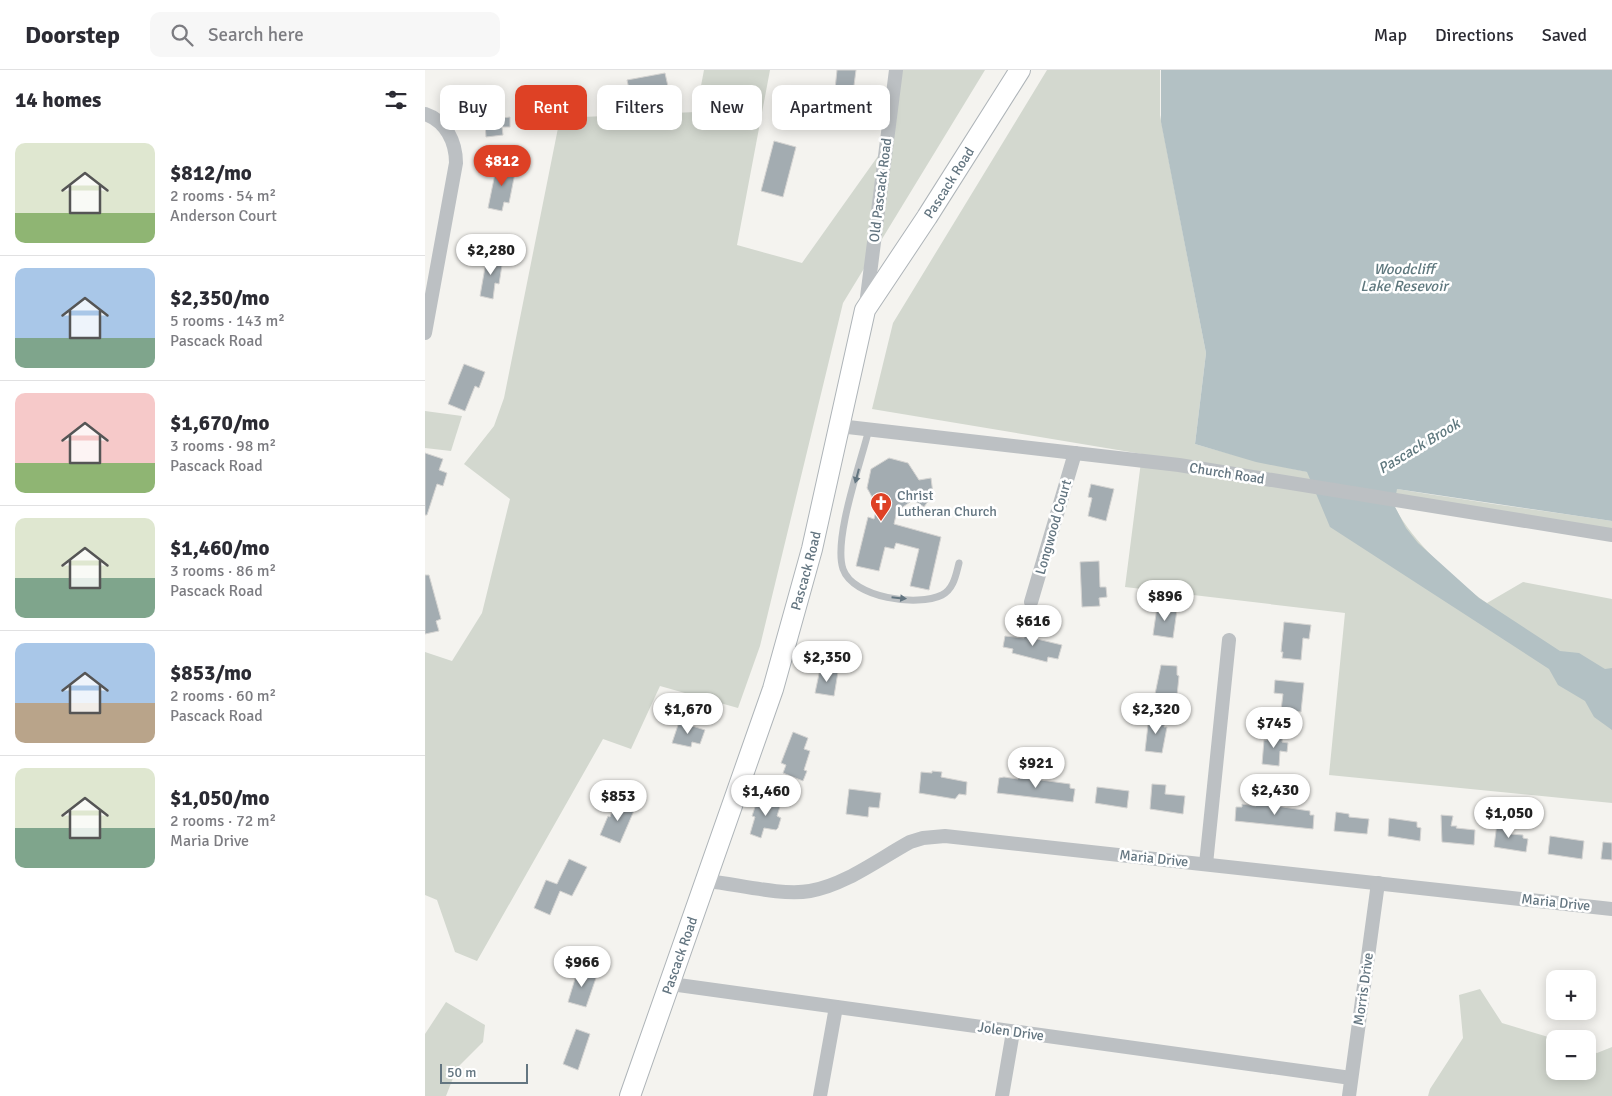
<!DOCTYPE html>
<html lang="en">
<head>
<meta charset="utf-8">
<style>
	:root { --surface:#fff; --page:#f7f7f7; --text:#2b2b33; --muted:#7c7c81; --line:#e1e1e2; --accent:#de4125 }
	body { margin:0; font-family:Signika,sans-serif; background:var(--page); color:var(--text); height:100vh; display:flex; flex-direction:column; font-size:19px; white-space:nowrap }
	* { box-sizing:border-box; margin:0 }
	p { font-size:16px; color:var(--muted) }
	.icon { flex:none; width:28px; height:28px; fill:none; stroke:currentColor; stroke-width:2; stroke-linecap:round; stroke-linejoin:round }
	.map { position:relative; flex:1; overflow:hidden }
	.panel { display:flex; flex-direction:column; background:var(--surface); width:425px }
	.panel>* { flex:none }
	.banner { position:absolute; left:15px; top:15px; width:475px; height:45px; display:flex; gap:10px }
	.controls { position:absolute; left:1121px; top:900px; display:grid; gap:10px }
	.controls a { display:grid; place-items:center; width:50px; height:50px; border-radius:10px; background:var(--surface); box-shadow:0 2px 12px #0003; font-size:25px }
	.scale { position:absolute; left:15px; bottom:12px; width:88px; box-sizing:border-box; padding-left:5px; border:2px solid #637580; border-top:0; font-size:14px; line-height:18px; white-space:nowrap; color:#637580; -webkit-text-stroke:4px #fff; paint-order:stroke }
	.price { position:absolute; translate:-50% -42px; padding:0 11px; border-radius:18px; background:#fff; color:#222; font-size:16px; line-height:32px; filter:drop-shadow(0 1px 2px #0008) }
	.price::after { content:''; position:absolute; left:50%; top:30px; width:15px; height:11px; margin-left:-8px; background:inherit; clip-path:polygon(0 0,100% 0,50% 100%) }
	.price.on { background:var(--accent); color:#fff }
	ul { padding:0; list-style:none }
	li { display:flex; align-items:center; gap:15px; height:125px; padding:0 15px }
	li+li { border-top:1px solid var(--line) }
	li span { display:grid; place-items:center; flex:none; width:140px; height:100px; border-radius:10px; color:#555 }
	li>.icon { margin-inline-start:auto }
	span .icon { width:60px; height:60px; fill:#fffc; stroke-width:1 }
	li b { font-size:21px }
	h2 { display:flex; justify-content:space-between; align-items:center; height:60px; padding:0 15px; font-size:21px }
	.chip { padding:0 18px; border-radius:10px; background:var(--surface); box-shadow:0 2px 12px #0003; font-size:18px; line-height:45px }
	.chip.on { background:var(--accent); color:#fff }
	header { display:flex; align-items:center; gap:30px; box-sizing:border-box; height:70px; padding:0 25px; background:var(--surface); border-bottom:1px solid var(--line) }
	header strong { font-size:24px }
	nav { display:flex; gap:28px; margin-inline-start:auto; font-size:18px }
	.search { width:350px; height:45px; background:var(--page); display:flex; align-items:center; gap:12px; box-sizing:border-box; padding:0 18px; border-radius:10px; color:var(--muted); font-size:19px }
	main { display:flex; flex:1; min-height:0 }
	.map>svg:first-child { display:block }
	.green { fill:#d3d8cf }
	.water { fill:#b3c1c4 }
	.building { fill:#a3acb1; stroke:#d5d4d2 }
	.lines { fill:none; stroke-linecap:round; stroke-linejoin:round }
	.secondary-casing { stroke:#aeb4b8; stroke-width:22 }
	.lane { stroke:#bcc0c3; stroke-width:7 }
	.street { stroke:#bcc0c3; stroke-width:14 }
	.secondary { stroke:#fff; stroke-width:20 }
	.oneway { fill:#637580 }
	.labels { text-anchor:middle; stroke-width:5; stroke-linejoin:round; paint-order:stroke }
	.street-label { font-size:14px; fill:#637580; stroke:#fff }
	.poi-label { font-size:14px; fill:#637580; stroke:#fff; text-anchor:start }
	.water-label { font-size:15px; font-style:italic; fill:#5f787e; stroke:#fff }
</style>
</head>
<body>
<header>
<strong>Doorstep</strong>
<div class="search"><svg class="icon" aria-label="search" viewBox="0 0 24 24"><circle cx="10" cy="10" r="6"/><path d="M15 15l6 6"/></svg>Search here</div>
<nav><a>Map</a><a>Directions</a><a>Saved</a></nav>
</header>
<main>
<section class="panel">
<h2>14 homes<svg class="icon" aria-label="filters" viewBox="0 0 24 24"><path d="M4 7h16M4 17h16"/><circle cx="9" cy="7" r="2"/><circle cx="15" cy="17" r="2"/></svg></h2>
<ul>
<li><span style="background:linear-gradient(#dfe7d0 70%,#8fb573 0)"><svg class="icon" aria-label="home" viewBox="0 0 24 24"><path d="M3 11l9-7 9 7M6 9v11h12V9"/></svg></span><div><b>$812/mo</b><p>2 rooms · 54 m²</p><p>Anderson Court</p></div></li>
<li><span style="background:linear-gradient(#a9c7e8 70%,#7fa58c 0)"><svg class="icon" aria-label="home" viewBox="0 0 24 24"><path d="M3 11l9-7 9 7M6 9v11h12V9"/></svg></span><div><b>$2,350/mo</b><p>5 rooms · 143 m²</p><p>Pascack Road</p></div></li>
<li><span style="background:linear-gradient(#f6c9c9 70%,#8fb573 0)"><svg class="icon" aria-label="home" viewBox="0 0 24 24"><path d="M3 11l9-7 9 7M6 9v11h12V9"/></svg></span><div><b>$1,670/mo</b><p>3 rooms · 98 m²</p><p>Pascack Road</p></div></li>
<li><span style="background:linear-gradient(#dfe7d0 60%,#7fa58c 0)"><svg class="icon" aria-label="home" viewBox="0 0 24 24"><path d="M3 11l9-7 9 7M6 9v11h12V9"/></svg></span><div><b>$1,460/mo</b><p>3 rooms · 86 m²</p><p>Pascack Road</p></div></li>
<li><span style="background:linear-gradient(#a9c7e8 60%,#b9a48a 0)"><svg class="icon" aria-label="home" viewBox="0 0 24 24"><path d="M3 11l9-7 9 7M6 9v11h12V9"/></svg></span><div><b>$853/mo</b><p>2 rooms · 60 m²</p><p>Pascack Road</p></div></li>
<li><span style="background:linear-gradient(#dfe7d0 60%,#7fa58c 0)"><svg class="icon" aria-label="home" viewBox="0 0 24 24"><path d="M3 11l9-7 9 7M6 9v11h12V9"/></svg></span><div><b>$1,050/mo</b><p>2 rooms · 72 m²</p><p>Maria Drive</p></div></li>
</ul>
</section>
<div class="map">
<svg width="1187" height="1026" viewBox="0 0 1187 1026">
	<rect width="100%" height="100%" fill="#f4f3ef"/>
	<g class="green">
		<path d="M279 0H345L312 175 377 193 458 79 473 0H560L418 233 335 576 313 638 235 616 206 679 178 669 52 891 30 882 12 830 0 825V582L27 591 57 543 85 429 39 394 69 356 79 328 135 48 271 42Z"/>
		<path d="M622 0H735V45L781 283 770 374C906 414 1047 430 1187 451V465L969 435C983 467 1033 514 1062 533L1098 512 1187 529V733L904 705 920 543 700 517 717 384 447 339 468 253Z"/>
		<path d="M0 341 37 346 26 381 0 378Z"/>
		<path d="M1055 919 1077 953 1130 969V1001H1162L1163 980 1172 983 1187 977V1026H1003L1005 1019 1038 968 1034 925Z"/>
		<path d="M21 932 60 955 58 972 32 998 21 1026H0V964Z"/>
	</g>
	<path class="water" d="M736 0H1187V451L972 419 969 435 981 458 993 473 1054 528 1135 581 1154 583 1180 599 1187 598V660L1169 647 1160 631 1133 615 1124 599 905 457 882 402 831 392 770 374 781 283 736 52Z"/>
	<g class="building">
		<path d="M412 0H431L427 31 409 29Z"/>
		<path d="M240 3 244 21 206 28 202 10Z"/>
		<path d="M76 24 77 48 85 47V57H77L78 65 61 67 59 41H55L54 25Z"/>
		<path d="M349 71 371 77 358 127 336 121Z"/>
		<path d="M72 94 91 98 84 133 79 132 77 141 63 138Z"/>
		<path d="M62 186 78 189 74 214 70 213 68 229 55 226Z"/>
		<path d="M39 294 60 302 54 318 50 316 40 341 23 334Z"/>
		<path d="M0 383 18 389 14 400 22 403 18 416 12 414 2 445H0Z"/>
		<path d="M464 388 483 393 494 410 506 408 508 424 499 437 488 430 472 441 469 454 516 467 504 520 485 516 494 479 471 473 469 479 460 477 454 501 431 496 443 447 449 449 452 436 442 418 446 399Z"/>
		<path d="M666 414 689 419 681 451 663 446 667 428 663 427Z"/>
		<path d="M674 491 675 517H681L682 527 674 528 675 536 657 537 655 492Z"/>
		<path d="M0 505H4L16 549 11 551 14 561 0 564Z"/>
		<path d="M732 537 752 540 748 568 728 565Z"/>
		<path d="M859 552 886 555 884 569 878 568 876 590 857 588 858 582H856Z"/>
		<path d="M600 563 613 566 612 569 637 575 633 589 623 587 622 592 587 583 588 579 578 577 580 566 599 568Z"/>
		<path d="M736 595 752 596V605L754 606 752 626H750V631L729 629Z"/>
		<path d="M395 599 413 602 409 626 390 623Z"/>
		<path d="M850 610 879 613 876 642 856 640 858 624 849 623Z"/>
		<path d="M724 646 741 648 739 657H742L737 683 720 681Z"/>
		<path d="M254 652 280 660 275 674 267 672 266 677 247 673Z"/>
		<path d="M368 662 383 668 379 679 385 681 379 700 382 701 378 711 358 703 361 695 356 693Z"/>
		<path d="M843 662 858 664 857 672 863 673 862 682 855 681 854 696 837 694 839 670H842Z"/>
		<path d="M507 701 517 702 516 707 542 712 541 725 534 724 530 729 494 723 496 702 507 703Z"/>
		<path d="M579 707 593 709 594 707 645 714V718L650 719 648 732 572 723 574 708Z"/>
		<path d="M727 714 741 715 740 724 760 726 758 744 725 739Z"/>
		<path d="M672 717 704 721 702 738 670 733Z"/>
		<path d="M424 719 456 723 454 738 444 737 443 747 421 744Z"/>
		<path d="M346 726 357 730 352 746 356 748 353 758 351 760 339 758 336 768 325 764 330 747 327 746 332 731 343 735Z"/>
		<path d="M196 729 211 736 195 773 175 765 183 746 185 747 188 739 192 740Z"/>
		<path d="M831 733 885 741V745H889L888 759 810 751 811 737H817V734L831 736Z"/>
		<path d="M911 742 924 744V747L944 749 942 764 909 761Z"/>
		<path d="M1016 745 1028 746 1026 756H1032L1031 758 1050 760 1049 775 1017 772Z"/>
		<path d="M964 748 992 752V757L996 758 995 771 963 766Z"/>
		<path d="M1072 753 1086 755 1085 764 1098 765V768L1103 769 1101 782 1069 777Z"/>
		<path d="M1125 766 1159 771 1157 789 1123 784Z"/>
		<path d="M1178 772 1187 773V790L1176 789Z"/>
		<path d="M144 789 162 797 147 826 135 821 125 845 109 838 121 810 132 814Z"/>
		<path d="M153 899 172 905 161 937 143 932Z"/>
		<path d="M151 959 165 964 153 1000 138 994Z"/>
	</g>
	<g class="lines">
		<g class="secondary-casing">
			<g id="secondary">
				<path id="s1" d="M205 1026 348 619 387 479 440 240 502 147 595 0"/>
			</g>
		</g>
		<path class="lane" d="M444 359C436 392 408 469 418 499 428 528 493 537 517 525 529 519 531 504 534 493"/>
		<g class="street">
			<path d="M0 44C21 51 31 72 31 93L0 263"/>
			<path d="M441 235 471 0"/>
			<path d="M414 356 754 395 1187 465"/>
			<path d="M606 532 650 383"/>
			<path d="M781 794 804 570"/>
			<path d="M282 811C312 814 356 826 385 821 420 815 454 789 485 772L498 768 520 766 1187 839"/>
			<path d="M246 914 926 1008"/>
			<path d="M395 1026 411 937"/>
			<path d="M577 1026 588 962"/>
			<path d="M924 1026 953 813"/>
		</g>
		<use href="#secondary" class="secondary"/>
	</g>
	<defs><path id="oneway-solid" d="M-6-.8H1V-3.2L6.5 0L1 3.2V.8H-6Z" transform="scale(1.25)"/></defs>
	<g class="oneway">
		<use href="#oneway-solid" transform="translate(432 406) rotate(105)"/>
		<use href="#oneway-solid" transform="translate(474 528) rotate(6)"/>
	</g>
	<defs>
		<g id="church-pin" transform="scale(1.125)"><path d="M0 17L-7.5 6A9.5 9.5 0 1 1 7.5 6Z" fill="#de4125" stroke="#fff"/><path d="M-1.2-6h2.4v3.5h3.3v2.4h-3.3V6h-2.4V-.1h-3.3v-2.4h3.3Z" fill="#fff"/></g>
	</defs>
	<g fill-rule="evenodd">
		<use href="#church-pin" x="456" y="433"/>
	</g>
	<g class="labels">
		<g class="street-label">
			<text dy="5" stroke="none"><textPath href="#s1" startOffset="974">Pascack Road</textPath></text>
			<text transform="translate(455 120) rotate(-83)" y="5">Old Pascack Road</text>
			<text transform="translate(802 403) rotate(9)" y="5">Church Road</text>
			<text transform="translate(628 457) rotate(-74)" y="5">Longwood Court</text>
			<text dy="5" stroke="none"><textPath href="#s1" startOffset="554">Pascack Road</textPath></text>
			<text transform="translate(729 788) rotate(6)" y="5">Maria Drive</text>
			<text transform="translate(1131 832) rotate(6)" y="5">Maria Drive</text>
			<text dy="5" stroke="none"><textPath href="#s1" startOffset="149">Pascack Road</textPath></text>
			<text transform="translate(938 919) rotate(-82)" y="5">Morris Drive</text>
			<text transform="translate(586 961) rotate(8)" y="5">Jolen Drive</text>
		</g>
		<g class="poi-label">
			<text x="472" y="430">Christ<tspan x="472" dy="16">Lutheran Church</tspan></text>
		</g>
		<g class="water-label">
			<text x="979" y="204">Woodcliff<tspan x="979" dy="17">Lake Resevoir</tspan></text>
			<text transform="translate(994 376) rotate(-31)" y="5">Pascack Brook</text>
		</g>
	</g>
</svg>
<div class="controls">
<a>+</a>
<a>−</a>
</div>
<div class="scale">50 m</div>
<b class="price on" style="left:77px;top:117px">$812</b>
<b class="price" style="left:66px;top:206px">$2,280</b>
<b class="price" style="left:740px;top:552px">$896</b>
<b class="price" style="left:608px;top:577px">$616</b>
<b class="price" style="left:402px;top:613px">$2,350</b>
<b class="price" style="left:263px;top:665px">$1,670</b>
<b class="price" style="left:731px;top:665px">$2,320</b>
<b class="price" style="left:849px;top:679px">$745</b>
<b class="price" style="left:611px;top:719px">$921</b>
<b class="price" style="left:850px;top:746px">$2,430</b>
<b class="price" style="left:341px;top:747px">$1,460</b>
<b class="price" style="left:193px;top:752px">$853</b>
<b class="price" style="left:1084px;top:769px">$1,050</b>
<b class="price" style="left:157px;top:918px">$966</b>
<div class="banner">
<a class="chip">Buy</a>
<a class="chip on">Rent</a>
<a class="chip">Filters</a>
<a class="chip">New</a>
<a class="chip">Apartment</a>
</div>
</div>
</main>
</body>
</html>
